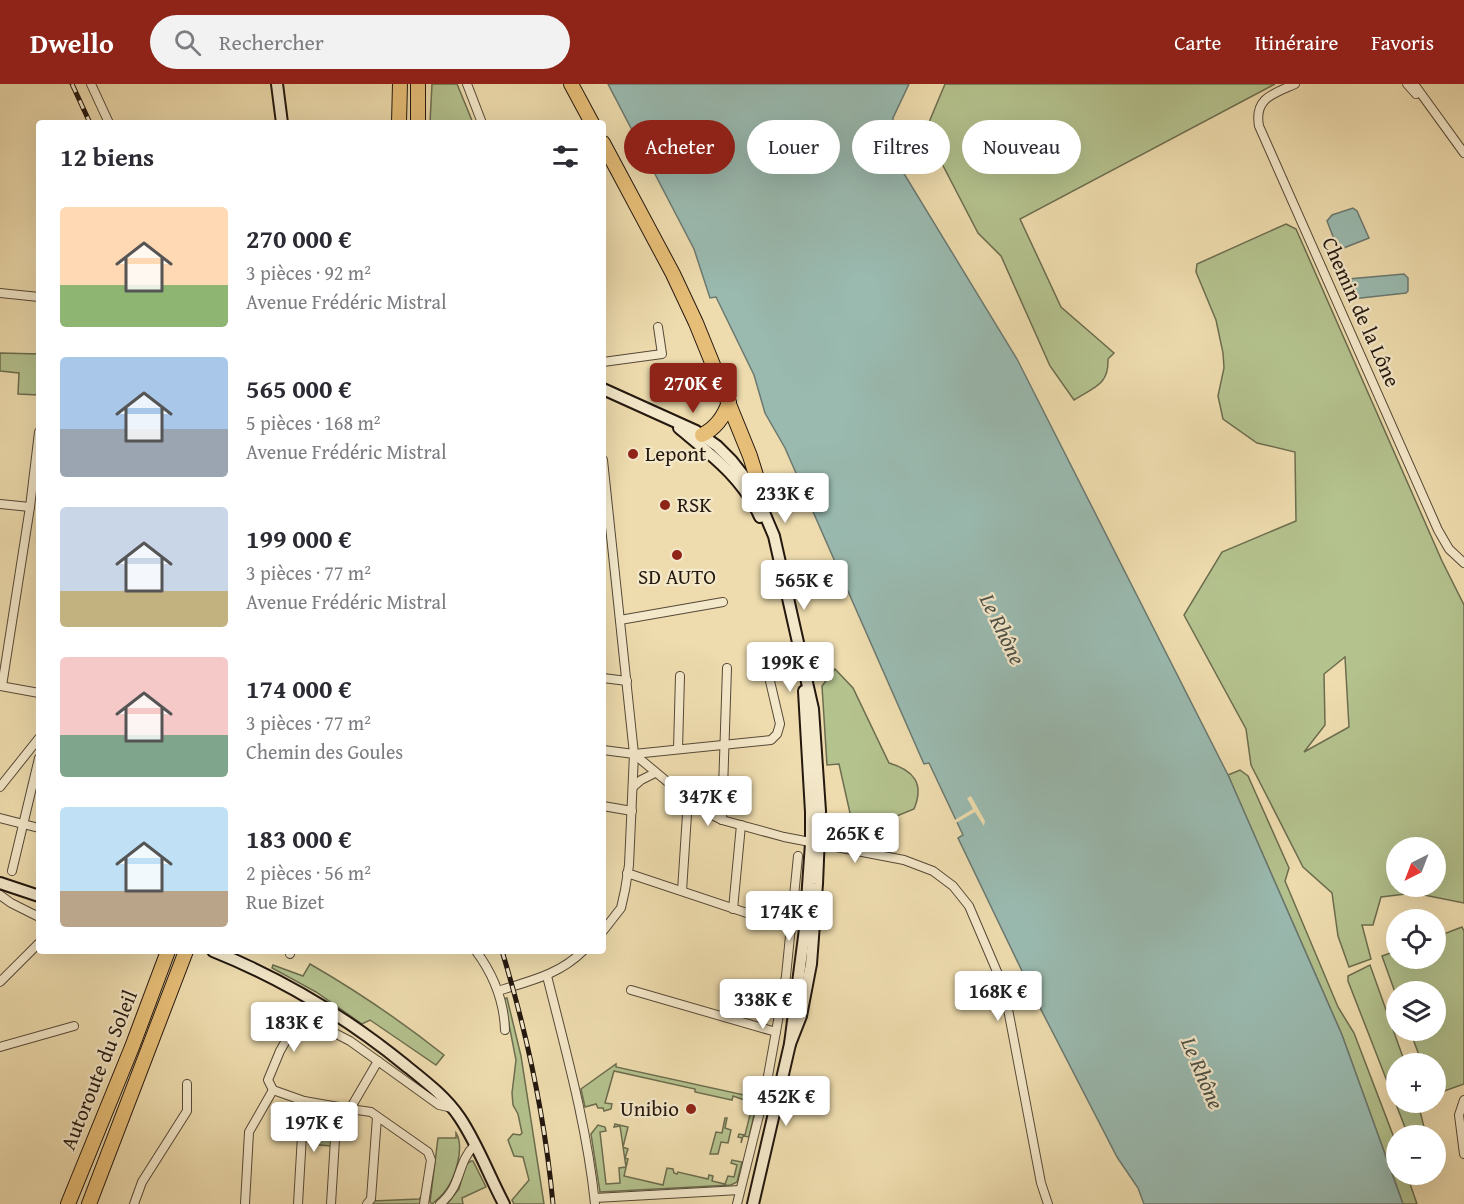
<!DOCTYPE html>
<html lang="fr">
<head>
<meta charset="utf-8">
<style>
	:root { --surface:#fff; --page:#f2f2f3; --text:#2b2b33; --muted:#7c7c81; --accent:#8f2418 }
	body { margin:0; font-family:"Gentium Book Plus",serif; background:var(--page); color:var(--text); height:100vh; display:flex; flex-direction:column; font-size:22px; white-space:nowrap }
	* { box-sizing:border-box; margin:0 }
	p { font-size:20px; color:var(--muted) }
	.icon { flex:none; width:33px; height:33px; fill:none; stroke:currentColor; stroke-width:2; stroke-linecap:round; stroke-linejoin:round }
	.map { position:relative; flex:1; overflow:hidden }
	.drawer { position:absolute; left:36px; top:36px; width:570px; height:834px; display:flex; flex-direction:column; background:var(--surface); border-radius:6px; box-shadow:0 6px 24px #0002 }
	.drawer>* { flex:none }
	.banner { position:absolute; left:624px; top:36px; width:570px; height:54px; display:flex; gap:12px }
	.needle { width:39px; rotate:222deg }
	.tools { position:absolute; left:1386px; top:753px; display:grid; gap:12px }
	.tools a { display:grid; place-items:center; width:60px; height:60px; border-radius:50%; background:var(--surface); box-shadow:0 6px 24px #0002; font-size:30px }
	.price { position:absolute; translate:-50% -51px; padding:0 14px; border-radius:6px; background:#fff; color:#222; font-size:20px; line-height:39px; filter:drop-shadow(0 2px 3px #0008) }
	.price::after { content:''; position:absolute; left:50%; top:36px; width:18px; height:14px; margin-left:-9px; background:inherit; clip-path:polygon(0 0,100% 0,50% 100%) }
	.price.active { background:var(--accent); color:#fff }
	ul { padding:0; list-style:none }
	li { display:flex; align-items:center; gap:18px; height:150px; padding:0 24px }
	li span { display:grid; place-items:center; flex:none; width:168px; height:120px; border-radius:6px; color:#555 }
	li>.icon { margin-inline-start:auto }
	span .icon { width:72px; height:72px; fill:#fffc; stroke-width:1 }
	li b { font-size:26px }
	h2 { display:flex; justify-content:space-between; align-items:center; height:72px; padding:0 24px; font-size:26px }
	.pill { padding:0 21px; border-radius:27px; background:var(--surface); box-shadow:0 6px 24px #0002; font-size:21px; line-height:54px }
	.pill.active { background:var(--accent); color:#fff }
	header { display:flex; align-items:center; gap:36px; box-sizing:border-box; height:84px; padding:0 30px; background:var(--accent); color:#fff }
	header strong { font-size:28px }
	nav { display:flex; gap:33px; margin-inline-start:auto; font-size:21px }
	.search { width:420px; height:54px; background:var(--page); display:flex; align-items:center; gap:15px; box-sizing:border-box; padding:0 21px; border-radius:33px; color:var(--muted); font-size:22px }
	.map>svg:first-child { display:block }
	.green { fill:#b4c28e; stroke:#6c6d4e; stroke-width:1.5; fill-rule:evenodd }
	.water { fill:#9abab0; stroke:#6b7970; stroke-width:1.5 }
	.pier { fill:#eedcae }
	.lines { fill:none; stroke-linecap:round; stroke-linejoin:round }
	.street-casing { stroke:#564937; stroke-width:10 }
	.secondary-casing { stroke:#24180f; stroke-width:14 }
	.highway-casing { stroke:#24180f; stroke-width:16 }
	.street { stroke:#f4e8ca; stroke-width:8 }
	.secondary { stroke:#f4e8ca; stroke-width:10 }
	.highway { stroke:#e7be77; stroke-width:14 }
	.rail-casing { stroke:#24180f; stroke-width:5 }
	.rail { stroke:#f4e8ca; stroke-width:3; stroke-dasharray:9; stroke-linecap:butt }
	.poi-dot { fill:#8f2418; stroke:#f4e8ca; stroke-width:2 }
	.labels { text-anchor:middle; stroke-width:4.5; stroke-linejoin:round; paint-order:stroke }
	.street-label { font-size:21px; fill:#24180f; stroke:#f4e8ca }
	.poi-label { font-size:21px; fill:#24180f; stroke:#f4e8ca; text-anchor:start }
	.water-label { font-size:22px; font-style:italic; fill:#4d5147; stroke:#f4e8ca }
</style>
</head>
<body>
<header>
<strong>Dwello</strong>
<div class="search"><svg class="icon" aria-label="search" viewBox="0 0 24 24"><circle cx="10" cy="10" r="6"/><path d="M15 15l6 6"/></svg>Rechercher</div>
<nav><a>Carte</a><a>Itinéraire</a><a>Favoris</a></nav>
</header>
<div class="map">
<svg width="1464" height="1120" viewBox="0 0 1464 1120">
	<rect width="100%" height="100%" fill="#eedcae"/>
	<filter id="stains"><feTurbulence type="fractalNoise" baseFrequency=".00333" numOctaves="4"/><feColorMatrix values="0 0 0 0 .2 0 0 0 0 .09 0 0 0 0 .02 0 0 0 .5 -.17"/></filter>
	<radialGradient id="worn" r=".72"><stop offset=".6" stop-color="#630" stop-opacity="0"/><stop offset="1" stop-color="#630" stop-opacity=".3"/></radialGradient>
	<g class="green">
		<path d="M432 0H457L473 39H430Z"/>
		<path d="M945 0H1275L1020 135 1061 223 1114 269 1108 275C1109 301 1094 303 1074 316L1050 282 1001 172 978 149 938 72 927 43Z"/>
		<path d="M1286 140 1296 145 1442 477 1464 521V819L1414 809 1381 813 1373 841H1362L1371 875 1349 883 1338 852 1332 809 1303 783 1251 681 1246 645 1184 531 1222 468 1296 437 1295 368 1257 359 1223 335 1218 312 1224 284 1223 269 1216 236 1196 188 1197 180ZM1345 573 1349 643 1304 668 1325 641 1324 590ZM1396 764H1436V802H1396Z"/>
		<path d="M0 269 39 270V311L18 310 19 289 0 287Z"/>
		<path d="M835 585 853 604 889 679C913 686 925 699 914 725L892 734 852 738 839 680 827 681 822 602Z"/>
		<path d="M1240 686 1248 692 1289 784 1285 797 1338 923 1354 949 1396 1059V1090L1407 1091 1417 1120H1403L1342 951 1228 691Z"/>
		<path d="M1462 843 1464 847V1000L1436 1010V980L1422 979 1410 947 1436 946V908H1396V911L1382 872 1396 867V874H1436V853Z"/>
		<path d="M310 880C357 907 401 937 444 971L436 981 370 936 362 940 316 908 272 884 273 881 303 892Z"/>
		<path d="M1370 881 1405 979 1396 980V1018L1418 1019 1426 1051H1408L1348 897V892Z"/>
		<path d="M507 914 521 972 544 1120H514L512 1116 529 1096 523 1073 514 1072 508 1056 513 1050 520 1051 522 1049 518 1030 513 1021 512 1009 516 976 504 915Z"/>
		<path d="M616 980V983L758 1014 749 1053 743 1052 741 1059 742 1054 738 1053 739 1050 745 1051 753 1019 733 1012 732 1016 727 1015 695 1008V1005L614 987 605 1019 612 1020 611 1025 604 1027 603 1024H598L596 1020 585 1023 581 1005Z"/>
		<path d="M312 1026 331 1027 334 1029 331 1062 309 1060Z"/>
		<path d="M725 1034H727L725 1044 731 1046 728 1059 721 1058 718 1070H710L716 1048 722 1049Z"/>
		<path d="M615 1040 628 1043 623 1063 628 1065 625 1074 628 1075 624 1092 663 1101 667 1084 673 1085 674 1089 677 1090 678 1088 708 1095 709 1091 713 1092 712 1097 725 1100 728 1092 734 1093 737 1081 731 1079 732 1076 742 1078 737 1098 731 1101 600 1108 591 1050 598 1041 605 1043 606 1047 600 1048 606 1100 620 1099 619 1084 626 1083 620 1042 614 1043Z"/>
		<path d="M456 1049C465 1063 455 1094 446 1106 442 1112 437 1116 432 1120L430 1118 438 1054H456Z"/>
		<path d="M471 1077H473L486 1103 462 1114 463 1120H447L459 1105 466 1080Z"/>
		<path d="M422 1112 421 1120H371L373 1117 419 1115Z"/>
	</g>
	<g class="water">
		<path d="M608 0H909L893 34 892 70 1017 275 1228 691 1342 951 1403 1120H1144L1138 1104 1117 1073 1035 914 958 754 963 751 929 679 924 680 785 364 765 329 754 291 716 213 710 214 694 165Z"/>
		<path d="M1353 124 1357 127 1369 154 1341 165 1336 160 1327 137 1332 131Z"/>
		<path d="M1404 190 1408 194V207L1406 209 1352 215 1347 212 1348 195Z"/>
	</g>
	<path class="pier" d="M971 712 985 737 984 742 975 728 954 740 953 737 973 725 967 714Z"/>
	<g class="lines">
		<g class="street-casing">
			<g id="street">
				<path d="M91 0 109 39"/>
				<path d="M467 0 482 39"/>
				<path d="M1295 0C1273 10 1254 14 1259 42L1438 446 1449 465 1464 479"/>
				<path d="M1407 0 1416 10"/>
				<path d="M1414 0 1464 69"/>
				<path d="M0 209 39 213"/>
				<path d="M603 278 662 270 658 243"/>
				<path d="M603 376 634 670 629 781 625 806 621 824 603 847"/>
				<path d="M0 420 30 423"/>
				<path d="M620 536 723 518"/>
				<path d="M603 594 627 597"/>
				<path d="M0 602 39 609"/>
				<path d="M2 602 30 423 39 348"/>
				<path d="M678 665 680 592"/>
				<path d="M603 666 634 670 771 656 777 650 780 640 766 580"/>
				<path d="M634 670 688 715 702 726 722 736 784 753 904 776 933 787 953 802 969 822 1004 904 1041 1099 1048 1120"/>
				<path d="M0 703 39 654"/>
				<path d="M633 703 641 696 655 689"/>
				<path d="M603 722 632 727"/>
				<path d="M0 734 39 744"/>
				<path d="M722 736 727 584"/>
				<path d="M12 787 39 674"/>
				<path d="M627 789 792 844"/>
				<path d="M682 807 688 715"/>
				<path d="M0 811 11 819 39 833"/>
				<path d="M733 825 741 741"/>
				<path d="M476 867C493 890 504 917 505 946"/>
				<path d="M290 870 291 867"/>
				<path d="M547 892C566 968 587 1042 595 1120"/>
				<path d="M0 898 39 859"/>
				<path d="M631 906 776 948"/>
				<path d="M498 907C529 897 559 891 583 867"/>
				<path d="M292 927 350 957 439 1021 452 1024"/>
				<path d="M0 963 74 942"/>
				<path d="M273 1006 304 1017 350 1025 378 977"/>
				<path d="M273 1006 268 996 280 967 300 932"/>
				<path d="M1464 1016 1459 1031 1464 1070"/>
				<path d="M350 1025 371 1028 428 1068 431 1076 424 1120"/>
				<path d="M595 1114 740 1106"/>
				<path d="M134 1120 142 1098 187 1027V1000"/>
				<path d="M245 1120 249 1048 273 1006"/>
				<path d="M298 1120 304 1017"/>
				<path d="M331 1120 337 1023"/>
				<path d="M367 1120 371 1115 377 1033"/>
				<path d="M440 1120C463 1101 456 1079 475 1061"/>
				<path d="M737 1120 766 1003 786 892 798 772"/>
			</g>
		</g>
		<g class="secondary-casing">
			<g id="secondary">
				<path d="M277 0 282 39"/>
				<path d="M603 305 696 347 717 362 732 377 754 405 774 452 813 625 820 727 817 800 811 880 801 932 790 960"/>
				<path d="M679 344C710 370 743 394 760 433"/>
				<path d="M0 799 39 812"/>
				<path d="M213 867C283 895 346 933 405 981 425 997 446 1013 460 1034 478 1061 489 1092 504 1120"/>
				<path d="M753 1120 790 960 805 845 811 759V728L804 607"/>
			</g>
		</g>
		<g class="highway-casing">
			<g id="highway">
				<path d="M571 0 592 39"/>
				<path d="M399 39 400 0"/>
				<path d="M418 39V0"/>
				<path d="M603 59 673 190 696 239 750 372 759 401 760 418"/>
				<path d="M702 351C716 344 724 333 729 318"/>
				<path d="M68 1120 132 963 168 867"/>
				<path d="M89 1120 186 867"/>
			</g>
		</g>
		<use href="#street" class="street"/>
		<use href="#secondary" class="secondary"/>
		<use href="#highway" class="highway"/>
		<g class="rail-casing">
			<g id="rail">
				<path d="M72 0 90 39"/>
				<path d="M502 867C527 949 545 1034 553 1120"/>
			</g>
		</g>
		<use href="#rail" class="rail"/>
	</g>
	<g class="poi-dot">
		<circle cx="633" cy="370" r="6"/>
		<circle cx="665" cy="421" r="6"/>
		<circle cx="677" cy="471" r="6"/>
		<circle cx="691" cy="1025" r="6"/>
	</g>
	<g class="labels">
		<g class="street-label">
			<text transform="translate(1361 228) rotate(66)" y="7">Chemin de la Lône</text>
			<text transform="translate(99 986) rotate(-68)" y="7">Autoroute du Soleil</text>
		</g>
		<g class="poi-label">
			<text x="645" y="377">Lepont</text>
			<text x="677" y="428">RSK</text>
			<text x="677" y="500" text-anchor="middle">SD AUTO</text>
			<text x="679" y="1032" text-anchor="end">Unibio</text>
		</g>
		<g class="water-label">
			<text transform="translate(1003 545) rotate(64)" y="8">Le Rhône</text>
			<text transform="translate(1203 989) rotate(67)" y="8">Le Rhône</text>
		</g>
	</g>
	<rect width="100%" height="100%" filter="url(#stains)"/>
	<rect width="100%" height="100%" fill="url(#worn)"/>
</svg>
<div class="tools">
<a><svg class="needle" viewBox="-14 -14 28 28"><path d="M0-13l5 13h-10z" fill="#e53935"/><path d="M0 13l5-13h-10z" fill="#7c7c81"/></svg></a>
<a><svg class="icon" aria-label="locate" viewBox="0 0 24 24"><circle cx="12" cy="12" r="6"/><path d="M12 2v4M12 18v4M2 12h4M18 12h4"/></svg></a>
<a><svg class="icon" aria-label="layers" viewBox="0 0 24 24"><path d="M12 4l9 5-9 5-9-5zM3 14l9 5 9-5"/></svg></a>
<a>+</a>
<a>−</a>
</div>
<b class="price active" style="left:693px;top:330px">270K €</b>
<b class="price" style="left:785px;top:440px">233K €</b>
<b class="price" style="left:804px;top:527px">565K €</b>
<b class="price" style="left:790px;top:609px">199K €</b>
<b class="price" style="left:708px;top:743px">347K €</b>
<b class="price" style="left:855px;top:780px">265K €</b>
<b class="price" style="left:789px;top:858px">174K €</b>
<b class="price" style="left:998px;top:938px">168K €</b>
<b class="price" style="left:763px;top:946px">338K €</b>
<b class="price" style="left:294px;top:969px">183K €</b>
<b class="price" style="left:786px;top:1043px">452K €</b>
<b class="price" style="left:314px;top:1069px">197K €</b>
<div class="banner">
<a class="pill active">Acheter</a>
<a class="pill">Louer</a>
<a class="pill">Filtres</a>
<a class="pill">Nouveau</a>
</div>
<section class="drawer">
<h2>12 biens<svg class="icon" aria-label="filters" viewBox="0 0 24 24"><path d="M4 7h16M4 17h16"/><circle cx="9" cy="7" r="2"/><circle cx="15" cy="17" r="2"/></svg></h2>
<ul>
<li><span style="background:linear-gradient(#ffd9b3 65%,#8fb573 0)"><svg class="icon" aria-label="home" viewBox="0 0 24 24"><path d="M3 11l9-7 9 7M6 9v11h12V9"/></svg></span><div><b>270 000 €</b><p>3 pièces · 92 m²</p><p>Avenue Frédéric Mistral</p></div></li>
<li><span style="background:linear-gradient(#a9c7e8 60%,#9aa5b1 0)"><svg class="icon" aria-label="home" viewBox="0 0 24 24"><path d="M3 11l9-7 9 7M6 9v11h12V9"/></svg></span><div><b>565 000 €</b><p>5 pièces · 168 m²</p><p>Avenue Frédéric Mistral</p></div></li>
<li><span style="background:linear-gradient(#c9d6e8 70%,#c2b280 0)"><svg class="icon" aria-label="home" viewBox="0 0 24 24"><path d="M3 11l9-7 9 7M6 9v11h12V9"/></svg></span><div><b>199 000 €</b><p>3 pièces · 77 m²</p><p>Avenue Frédéric Mistral</p></div></li>
<li><span style="background:linear-gradient(#f6c9c9 65%,#7fa58c 0)"><svg class="icon" aria-label="home" viewBox="0 0 24 24"><path d="M3 11l9-7 9 7M6 9v11h12V9"/></svg></span><div><b>174 000 €</b><p>3 pièces · 77 m²</p><p>Chemin des Goules</p></div></li>
<li><span style="background:linear-gradient(#bfe0f5 70%,#b9a48a 0)"><svg class="icon" aria-label="home" viewBox="0 0 24 24"><path d="M3 11l9-7 9 7M6 9v11h12V9"/></svg></span><div><b>183 000 €</b><p>2 pièces · 56 m²</p><p>Rue Bizet</p></div></li>
</ul>
</section>
</div>
</body>
</html>
